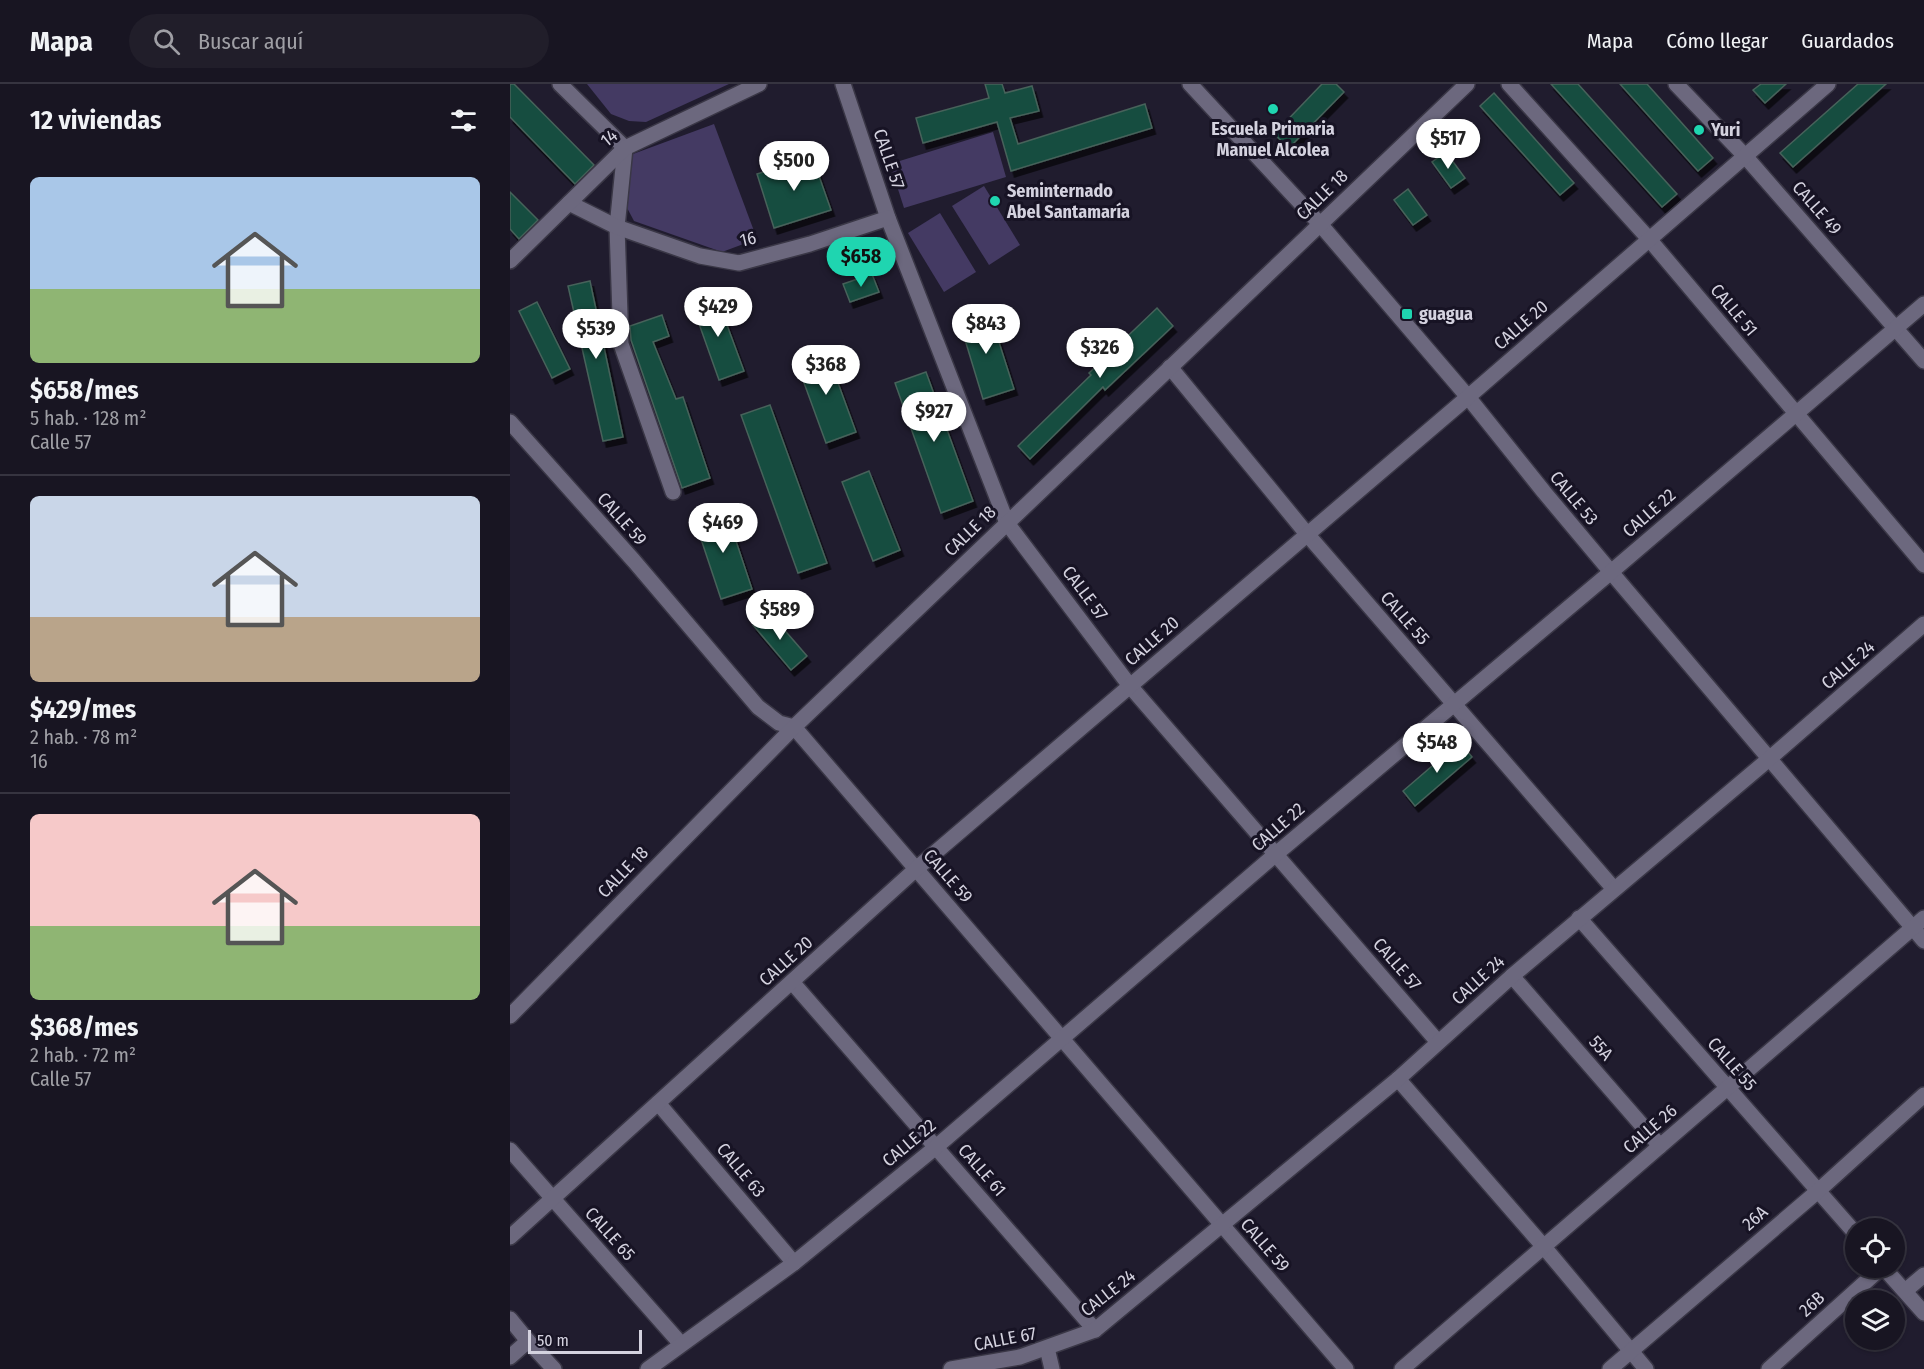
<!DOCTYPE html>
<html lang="es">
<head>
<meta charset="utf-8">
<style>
	:root { --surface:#181522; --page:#211e2a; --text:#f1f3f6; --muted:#9f9fa5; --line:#363440; --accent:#1fd5b0 }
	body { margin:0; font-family:"Fira Sans Condensed",sans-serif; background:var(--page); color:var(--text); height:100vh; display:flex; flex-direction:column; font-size:22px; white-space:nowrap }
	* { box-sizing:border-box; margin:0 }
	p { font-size:20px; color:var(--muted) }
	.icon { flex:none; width:33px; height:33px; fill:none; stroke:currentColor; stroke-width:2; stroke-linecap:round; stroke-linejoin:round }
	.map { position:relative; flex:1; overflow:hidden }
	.side { display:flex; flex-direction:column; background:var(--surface); width:510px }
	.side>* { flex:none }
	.controls { position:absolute; left:1335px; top:1134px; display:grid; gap:12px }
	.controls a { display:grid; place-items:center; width:60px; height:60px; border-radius:50%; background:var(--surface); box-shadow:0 2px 4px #0004,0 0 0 2px var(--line); font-size:30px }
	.scale { position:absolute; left:18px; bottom:15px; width:114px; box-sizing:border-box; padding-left:6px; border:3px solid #d4d2df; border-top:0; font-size:16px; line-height:21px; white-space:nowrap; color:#d4d2df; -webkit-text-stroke:4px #171324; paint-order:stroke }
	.price { position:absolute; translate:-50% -51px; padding:0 14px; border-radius:21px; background:#fff; color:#222; font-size:20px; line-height:39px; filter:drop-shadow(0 2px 3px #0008) }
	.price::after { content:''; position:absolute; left:50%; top:36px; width:18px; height:14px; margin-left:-9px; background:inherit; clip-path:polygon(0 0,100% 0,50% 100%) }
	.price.on { background:var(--accent); color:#111 }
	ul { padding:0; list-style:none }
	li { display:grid; align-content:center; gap:12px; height:318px; padding:0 30px }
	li+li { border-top:2px solid var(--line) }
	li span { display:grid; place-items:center; height:186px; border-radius:9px; color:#555 }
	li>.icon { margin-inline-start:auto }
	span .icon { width:108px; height:108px; fill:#fffc; stroke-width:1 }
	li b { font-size:26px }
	h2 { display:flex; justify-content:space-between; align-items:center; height:72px; padding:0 30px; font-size:26px }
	header { display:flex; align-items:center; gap:36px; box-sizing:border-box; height:84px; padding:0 30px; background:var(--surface); border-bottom:2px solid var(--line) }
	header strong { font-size:28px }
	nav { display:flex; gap:33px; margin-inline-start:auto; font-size:21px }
	.search { width:420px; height:54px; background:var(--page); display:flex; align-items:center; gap:15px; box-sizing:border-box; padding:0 21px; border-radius:33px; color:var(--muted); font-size:22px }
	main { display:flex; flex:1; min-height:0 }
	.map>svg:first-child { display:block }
	.green { fill:#443a63 }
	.building { fill:#154e41; stroke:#47625a; stroke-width:1.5; filter:url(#shadow) }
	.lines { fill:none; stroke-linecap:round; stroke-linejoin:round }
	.minor-casing { stroke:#3a3746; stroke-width:18 }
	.minor { stroke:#6c687e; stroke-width:15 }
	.poi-dot { fill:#1fd5b0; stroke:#171324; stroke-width:2 }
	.labels { text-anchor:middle; stroke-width:6; stroke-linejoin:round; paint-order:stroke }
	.poi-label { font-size:18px; font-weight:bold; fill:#d4d2df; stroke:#171324; text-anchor:start }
	.street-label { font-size:18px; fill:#d4d2df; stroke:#171324 }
</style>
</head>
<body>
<header>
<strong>Mapa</strong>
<div class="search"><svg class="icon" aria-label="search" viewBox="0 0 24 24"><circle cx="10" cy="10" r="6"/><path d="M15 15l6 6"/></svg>Buscar aquí</div>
<nav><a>Mapa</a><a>Cómo llegar</a><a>Guardados</a></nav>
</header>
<main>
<section class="side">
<h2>12 viviendas<svg class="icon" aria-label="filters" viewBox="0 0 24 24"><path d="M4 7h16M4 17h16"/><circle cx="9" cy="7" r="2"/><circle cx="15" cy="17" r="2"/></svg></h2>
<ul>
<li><span style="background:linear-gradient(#a9c7e8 60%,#8fb573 0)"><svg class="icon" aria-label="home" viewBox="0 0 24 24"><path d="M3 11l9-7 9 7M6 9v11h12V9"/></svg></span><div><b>$658/mes</b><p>5 hab. · 128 m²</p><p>Calle 57</p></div></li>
<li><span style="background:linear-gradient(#c9d6e8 65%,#b9a48a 0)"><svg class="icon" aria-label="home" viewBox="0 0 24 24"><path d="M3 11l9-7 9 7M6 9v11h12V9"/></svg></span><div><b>$429/mes</b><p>2 hab. · 78 m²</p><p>16</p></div></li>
<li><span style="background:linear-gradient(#f6c9c9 60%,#8fb573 0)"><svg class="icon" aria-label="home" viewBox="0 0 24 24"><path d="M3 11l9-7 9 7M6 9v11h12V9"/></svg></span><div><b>$368/mes</b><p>2 hab. · 72 m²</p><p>Calle 57</p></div></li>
</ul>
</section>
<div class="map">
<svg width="1414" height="1285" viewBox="0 0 1414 1285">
	<defs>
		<filter id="shadow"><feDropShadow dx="3.5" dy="6" stdDeviation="0" flood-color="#0009"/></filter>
	</defs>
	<rect width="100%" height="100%" fill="#201c2e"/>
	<g class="green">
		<path d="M77 0H219L136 38 119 37 101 30Z"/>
		<path d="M204 40 247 155 212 168 124 137 115 120 123 70Z"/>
		<path d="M483 48 496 93 394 124 380 80Z"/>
		<path d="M474 102 510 161 479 181 442 122Z"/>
		<path d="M430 129 466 188 434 208 398 149Z"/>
	</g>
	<g class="building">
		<path d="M0 0H4L84 81 65 100 0 33Z"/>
		<path d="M475 0H492L495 9 522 2 529 27 500 34 508 60 635 20 642 44 501 87 487 38 413 59 406 34 479 14Z"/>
		<path d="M812 0H826L834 8 779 64 764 50Z"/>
		<path d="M1041 0H1068L1167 110 1152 123Z"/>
		<path d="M1110 0H1137L1203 74 1188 87Z"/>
		<path d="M1251 0H1276L1255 19 1243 6Z"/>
		<path d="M1348 0H1376L1283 83 1270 69Z"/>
		<path d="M984 9 1064 99 1050 111 970 22Z"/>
		<path d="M936 68 955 94 941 104 922 78Z"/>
		<path d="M302 72 321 126 264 144 247 90Z"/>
		<path d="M898 105 917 131 903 141 884 116Z"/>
		<path d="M0 108 28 136 9 155 0 145Z"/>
		<path d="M362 190 369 208 340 218 333 200Z"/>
		<path d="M80 197 113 353 93 357 58 202Z"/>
		<path d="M206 211 234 287 209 296 182 220Z"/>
		<path d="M27 218 60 285 42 294 9 227Z"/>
		<path d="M647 224 663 242 595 306 593 303 520 375 508 362 581 291 579 289Z"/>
		<path d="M479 227 504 305 473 315 449 236Z"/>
		<path d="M152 231 159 252 143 258 166 315 173 313 200 394 172 404 121 256 120 242Z"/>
		<path d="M316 266 346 348 316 359 286 277Z"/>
		<path d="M416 288 463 417 431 429 385 299Z"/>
		<path d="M260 321 317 479 288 489 231 331Z"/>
		<path d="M359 387 390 466 363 477 332 398Z"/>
		<path d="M215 424 242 505 211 515 184 434Z"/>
		<path d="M258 527 297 572 281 586 243 541Z"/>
		<path d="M950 658 962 673 905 722 893 707Z"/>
	</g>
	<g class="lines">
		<g class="minor-casing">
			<g id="minor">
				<path d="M50 0 115 64"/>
				<path d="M333 0 378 134 497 439 620 602 928 958"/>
				<path d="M680 0 810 140 958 313 1034 408 1101 488 1414 857"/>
				<path d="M999 0 1139 155 1414 481"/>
				<path d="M1166 0 1235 72 1414 277"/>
				<path d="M115 64 107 143 111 260 163 408"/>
				<path d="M59 119 107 143 190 172 229 179 300 160 378 134"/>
				<path d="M0 177 115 64 249 0"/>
				<path d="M660 283 797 450 1104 805"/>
				<path d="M0 338 124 477 248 623 269 639 284 643 836 1285"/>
				<path d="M1069 834 1346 1150"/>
				<path d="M1002 892 1150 1062"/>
				<path d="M282 898 585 1246"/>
				<path d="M0 932 284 643 957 0"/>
				<path d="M888 995 1034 1163 1136 1285"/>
				<path d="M148 1019 284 1179"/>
				<path d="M0 1066 171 1260"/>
				<path d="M0 1153 406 785 958 313 1318 0"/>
				<path d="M1374 1184 1414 1229"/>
				<path d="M1395 1207 1414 1191"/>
				<path d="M0 1235 18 1257 44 1285"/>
				<path d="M537 1264 542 1285"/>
				<path d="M0 1273 18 1257"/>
				<path d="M138 1285 284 1179 426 1063 766 770 1101 488 1414 220"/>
				<path d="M441 1285 510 1273 585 1246 888 995 1002 892 1259 675 1414 540"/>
				<path d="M892 1285 1414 834"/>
				<path d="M1100 1285 1308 1107 1414 1011"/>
				<path d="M1259 1285 1371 1184"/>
			</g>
		</g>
		<use href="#minor" class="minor"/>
	</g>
	<g class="poi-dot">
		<circle cx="763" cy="25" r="6"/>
		<circle cx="1189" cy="46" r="6"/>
		<circle cx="485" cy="117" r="6"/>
		<rect x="891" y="224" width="12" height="12" rx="3"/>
	</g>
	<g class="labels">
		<g class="poi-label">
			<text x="763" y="51" text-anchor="middle">Escuela Primaria<tspan x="763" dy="21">Manuel Alcolea</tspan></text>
			<text x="1201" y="52">Yuri</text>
			<text x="497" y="113">Seminternado<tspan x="497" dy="21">Abel Santamaría</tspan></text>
			<text x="909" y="236">guagua</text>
		</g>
		<g class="street-label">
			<text transform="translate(99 54) rotate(-39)" y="6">14</text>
			<text transform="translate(379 75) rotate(71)" y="6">CALLE 57</text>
			<text transform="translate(812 111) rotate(-44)" y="6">CALLE 18</text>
			<text transform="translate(1307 124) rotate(49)" y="6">CALLE 49</text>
			<text transform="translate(238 155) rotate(-13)" y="6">16</text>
			<text transform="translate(1224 226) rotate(50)" y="6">CALLE 51</text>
			<text transform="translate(1011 241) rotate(-41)" y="6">CALLE 20</text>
			<text transform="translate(1064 414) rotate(50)" y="6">CALLE 53</text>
			<text transform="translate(1139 429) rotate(-41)" y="6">CALLE 22</text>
			<text transform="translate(112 435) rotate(48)" y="6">CALLE 59</text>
			<text transform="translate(460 447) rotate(-44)" y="6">CALLE 18</text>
			<text transform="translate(575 509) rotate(53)" y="6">CALLE 57</text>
			<text transform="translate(895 534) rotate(49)" y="6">CALLE 55</text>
			<text transform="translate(642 557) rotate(-41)" y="6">CALLE 20</text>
			<text transform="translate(1338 581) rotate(-41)" y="6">CALLE 24</text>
			<text transform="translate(768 743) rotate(-41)" y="6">CALLE 22</text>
			<text transform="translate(113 788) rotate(-46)" y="6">CALLE 18</text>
			<text transform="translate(438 792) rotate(49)" y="6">CALLE 59</text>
			<text transform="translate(276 877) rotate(-42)" y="6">CALLE 20</text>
			<text transform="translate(887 880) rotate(49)" y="6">CALLE 57</text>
			<text transform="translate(968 896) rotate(-42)" y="6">CALLE 24</text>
			<text transform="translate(1091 964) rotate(49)" y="6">55A</text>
			<text transform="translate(1222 980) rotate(49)" y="6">CALLE 55</text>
			<text transform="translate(1140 1045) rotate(-41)" y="6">CALLE 26</text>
			<text transform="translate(399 1059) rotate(-40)" y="6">CALLE 22</text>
			<text transform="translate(231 1086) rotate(50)" y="6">CALLE 63</text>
			<text transform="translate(472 1086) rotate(49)" y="6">CALLE 61</text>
			<text transform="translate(1245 1134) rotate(-41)" y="6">26A</text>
			<text transform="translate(100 1150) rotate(48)" y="6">CALLE 65</text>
			<text transform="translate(755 1161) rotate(49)" y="6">CALLE 59</text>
			<text transform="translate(598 1209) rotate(-38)" y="6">CALLE 24</text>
			<text transform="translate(1302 1220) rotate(-42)" y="6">26B</text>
			<text transform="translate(495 1255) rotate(-11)" y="6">CALLE 67</text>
		</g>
	</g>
</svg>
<div class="controls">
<a><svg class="icon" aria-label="locate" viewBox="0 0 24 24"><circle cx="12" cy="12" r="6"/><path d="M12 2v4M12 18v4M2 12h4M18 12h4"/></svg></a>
<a><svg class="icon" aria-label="layers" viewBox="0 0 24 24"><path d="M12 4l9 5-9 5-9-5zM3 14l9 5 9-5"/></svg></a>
</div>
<div class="scale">50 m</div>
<b class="price" style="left:938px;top:86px">$517</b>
<b class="price" style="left:284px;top:108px">$500</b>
<b class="price on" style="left:351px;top:204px">$658</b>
<b class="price" style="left:208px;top:254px">$429</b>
<b class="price" style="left:476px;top:271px">$843</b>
<b class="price" style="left:86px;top:276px">$539</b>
<b class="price" style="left:590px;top:295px">$326</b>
<b class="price" style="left:316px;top:312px">$368</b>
<b class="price" style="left:424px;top:359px">$927</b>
<b class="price" style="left:213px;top:470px">$469</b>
<b class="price" style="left:270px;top:557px">$589</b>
<b class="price" style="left:927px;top:690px">$548</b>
</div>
</main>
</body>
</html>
